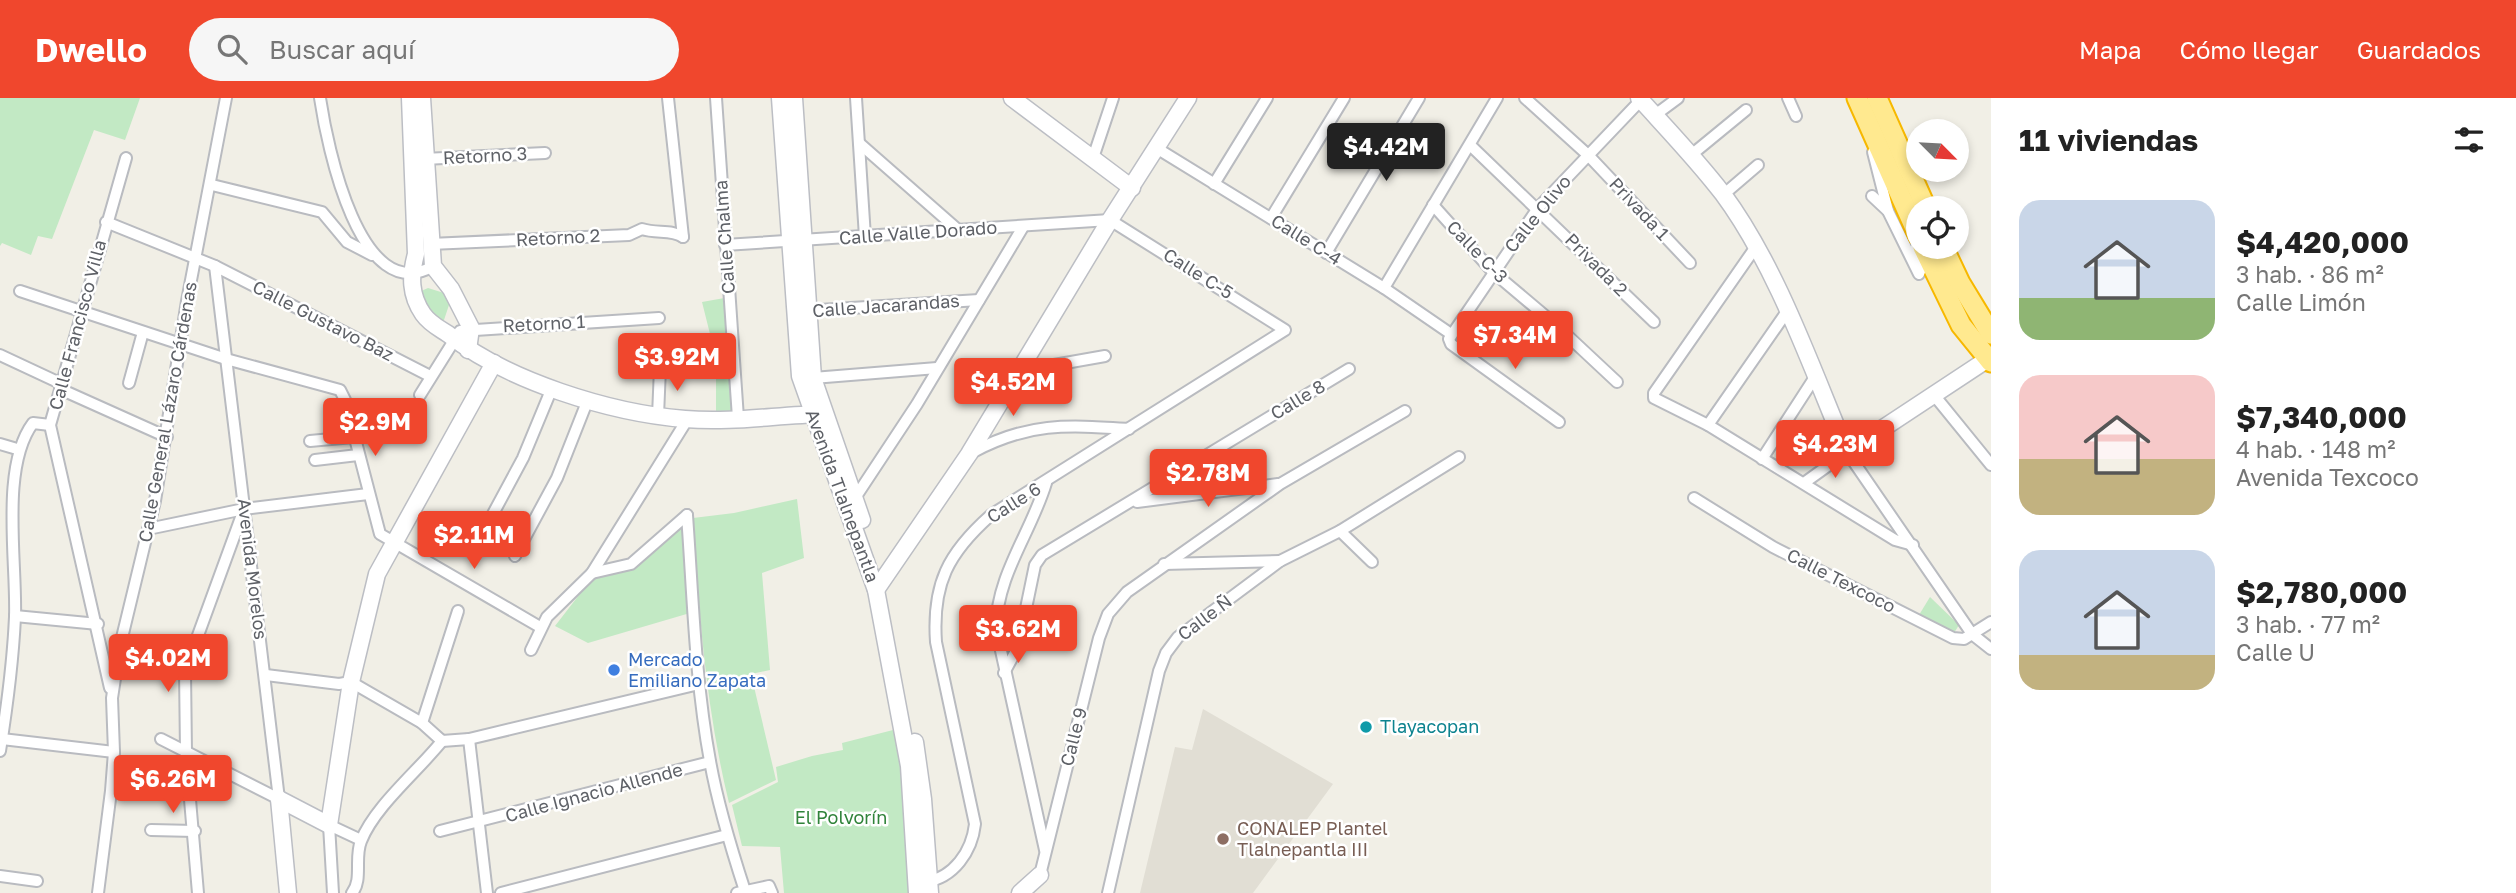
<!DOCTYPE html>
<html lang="es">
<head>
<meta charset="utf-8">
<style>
	:root { --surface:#fff; --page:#f6f6f6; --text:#222; --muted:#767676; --accent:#f0472d }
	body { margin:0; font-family:"Golos Text",sans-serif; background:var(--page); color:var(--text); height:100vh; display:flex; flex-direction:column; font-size:26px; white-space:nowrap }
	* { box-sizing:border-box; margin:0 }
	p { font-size:23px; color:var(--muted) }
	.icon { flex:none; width:38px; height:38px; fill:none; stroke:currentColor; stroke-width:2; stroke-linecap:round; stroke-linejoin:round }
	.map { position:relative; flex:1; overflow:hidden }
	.sheet { display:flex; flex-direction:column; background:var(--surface); width:525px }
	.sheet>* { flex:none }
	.needle { width:46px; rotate:114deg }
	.tools { position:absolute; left:1906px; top:21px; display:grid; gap:14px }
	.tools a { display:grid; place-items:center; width:63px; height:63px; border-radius:50%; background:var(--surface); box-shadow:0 4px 10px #0003; font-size:35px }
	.price { position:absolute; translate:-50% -60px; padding:0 16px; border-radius:7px; background:var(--accent); color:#fff; font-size:23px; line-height:46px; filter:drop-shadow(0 2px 4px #0008) }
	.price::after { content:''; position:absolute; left:50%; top:42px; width:21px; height:16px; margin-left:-10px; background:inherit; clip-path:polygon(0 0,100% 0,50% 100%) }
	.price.selected { background:#222; color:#fff }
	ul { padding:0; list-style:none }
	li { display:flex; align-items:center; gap:21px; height:175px; padding:0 28px }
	li span { display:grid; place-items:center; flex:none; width:196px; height:140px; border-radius:21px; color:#555 }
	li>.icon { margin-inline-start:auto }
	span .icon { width:84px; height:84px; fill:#fffc; stroke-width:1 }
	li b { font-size:30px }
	h2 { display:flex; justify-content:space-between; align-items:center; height:84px; padding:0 28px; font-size:30px }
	header { display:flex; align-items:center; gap:42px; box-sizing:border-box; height:98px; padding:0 35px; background:var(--accent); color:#fff }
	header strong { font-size:33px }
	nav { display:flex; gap:38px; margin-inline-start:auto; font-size:24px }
	.search { width:490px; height:63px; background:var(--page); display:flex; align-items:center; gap:18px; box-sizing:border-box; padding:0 24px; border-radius:38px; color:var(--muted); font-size:26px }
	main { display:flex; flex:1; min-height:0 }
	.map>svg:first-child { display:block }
	.education { fill:#e1ded4 }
	.green { fill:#c2e9c4 }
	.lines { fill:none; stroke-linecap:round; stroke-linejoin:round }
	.street-casing { stroke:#b9bbc0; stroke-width:14 }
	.secondary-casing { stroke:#bcbec4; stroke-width:19 }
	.highway-casing { stroke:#f7b800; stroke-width:23 }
	.street { stroke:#fff; stroke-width:10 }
	.secondary { stroke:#fff; stroke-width:16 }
	.highway { stroke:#ffe98f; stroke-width:19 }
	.shop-dot { fill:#3f7fe0; stroke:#fff; stroke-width:2.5 }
	.culture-dot { fill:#0f9aa8; stroke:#fff; stroke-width:2.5 }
	.education-dot { fill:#8d6e63; stroke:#fff; stroke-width:2.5 }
	.labels { text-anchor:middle; stroke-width:5; stroke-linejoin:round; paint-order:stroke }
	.street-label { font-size:18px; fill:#5e6167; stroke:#fff }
	.shop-label { font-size:18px; fill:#366cbe; stroke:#fff; text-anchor:start }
	.culture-label { font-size:18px; fill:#0d838f; stroke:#fff; text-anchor:start }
	.park-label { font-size:18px; fill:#30833a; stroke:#fff }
	.education-label { font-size:18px; fill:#785e54; stroke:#fff; text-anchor:start }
</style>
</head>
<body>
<header>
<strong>Dwello</strong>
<div class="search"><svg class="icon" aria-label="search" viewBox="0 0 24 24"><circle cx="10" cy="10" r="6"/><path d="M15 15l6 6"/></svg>Buscar aquí</div>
<nav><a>Mapa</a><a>Cómo llegar</a><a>Guardados</a></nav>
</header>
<main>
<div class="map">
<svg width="1991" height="795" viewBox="0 0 1991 795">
	<rect width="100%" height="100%" fill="#f1efe6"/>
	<path class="education" d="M1203 611 1333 686 1253 795H1140L1175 649 1192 652Z"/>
	<g class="green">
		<path d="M0 0H140L125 42 94 32 52 141 38 138 31 157 2 145 0 148Z"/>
		<path d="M428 190 444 195 450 204 444 222H434L419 194Z"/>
		<path d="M730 199 734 317 716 315V260L702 204Z"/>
		<path d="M797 401 804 460 762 475 770 572 751 576 776 682 729 705C706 611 699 516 693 420L734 415Z"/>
		<path d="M685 424 690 515 588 545 555 528 593 479 634 467Z"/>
		<path d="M1930 499 1959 527 1954 535 1919 517Z"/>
		<path d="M897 631 913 746 914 795H784L780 749 742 748 732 707 778 684 776 669 812 658 843 652 842 645Z"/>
	</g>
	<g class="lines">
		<g class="street-casing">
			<g id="street">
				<path d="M320 0C327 47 360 211 433 168"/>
				<path d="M668 0 683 139"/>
				<path d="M716 0 738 320"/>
				<path d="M856 0 865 139"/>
				<path d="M1525 0 1588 57 1690 165"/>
				<path d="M1788 0 1796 18"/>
				<path d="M1655 17 1678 0"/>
				<path d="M859 45 957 131"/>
				<path d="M1470 47 1654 224"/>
				<path d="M1158 51 1384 190 1451 236"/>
				<path d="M1873 54 1888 113"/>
				<path d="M1690 58 1746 12"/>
				<path d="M1093 60 1113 0"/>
				<path d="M424 61 545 55"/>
				<path d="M1214 86 1267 0"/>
				<path d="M212 87 322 114 347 144 372 157"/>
				<path d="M1723 97 1758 67"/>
				<path d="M1872 98 1888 113 1919 176 1921 171 1916 149"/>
				<path d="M1433 107 1493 174 1556 227 1617 284"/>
				<path d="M1271 120 1344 0"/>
				<path d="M106 124 215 168 430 278"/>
				<path d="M430 146 629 137 642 131C656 136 672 131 683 139"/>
				<path d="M725 147 1110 122 1285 232 991 417C948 455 932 486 936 544L975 726C972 753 954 780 925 784"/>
				<path d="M1755 150 1654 295V300L1708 327 1895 442 1913 447"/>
				<path d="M1326 155 1419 0"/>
				<path d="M215 168 279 701"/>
				<path d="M1384 190 1497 0"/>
				<path d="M20 193 226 261 340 292 345 302 380 436 540 529"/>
				<path d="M803 213 979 202"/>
				<path d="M0 257 62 286"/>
				<path d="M1020 273 1105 258"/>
				<path d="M813 280 937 270"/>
				<path d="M129 285 143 234"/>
				<path d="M60 291 167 339"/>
				<path d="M420 297 460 233 659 220"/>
				<path d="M1934 297 1991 367"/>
				<path d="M658 318 660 270"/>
				<path d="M1559 324 1451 246 1449 241 1538 110 1641 2"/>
				<path d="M1708 327 1788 212"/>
				<path d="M310 343 353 339"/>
				<path d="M0 346 17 351"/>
				<path d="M973 354C1029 324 1067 327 1129 331"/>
				<path d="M1762 361 1815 279"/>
				<path d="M315 362 358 357"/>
				<path d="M1804 385 1847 354 1972 536 1991 551"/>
				<path d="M855 400 917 306 1023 129"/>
				<path d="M1694 400 1773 449 1953 540 1964 541 1991 524"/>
				<path d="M1137 404 1278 386"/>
				<path d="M687 417C693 499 695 582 710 663 718 708 731 750 745 793"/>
				<path d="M487 427 523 360 552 290"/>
				<path d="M148 431 244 411 368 396"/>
				<path d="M1340 433 1372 464"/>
				<path d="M515 458 557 380 587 304"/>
				<path d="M1164 466 1280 463"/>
				<path d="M592 475 631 466 687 417"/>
				<path d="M15 518 98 526"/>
				<path d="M531 552 547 519 592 475 687 322"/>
				<path d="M1004 575 1018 549 1035 467 1042 457 1349 271"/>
				<path d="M266 577 339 586 351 584 422 625 442 643 469 641 699 586"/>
				<path d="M110 590 50 327 126 60"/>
				<path d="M422 625 458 513"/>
				<path d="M2 641 114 654"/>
				<path d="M161 641 279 701"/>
				<path d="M469 641 487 795"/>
				<path d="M0 653C7 609 13 563 15 519 17 464 0 369 33 325L50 327"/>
				<path d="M151 732 195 733"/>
				<path d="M440 733 710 664"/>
				<path d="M1045 752 996 530C997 476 1031 435 1046 385"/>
				<path d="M1040 777 1099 540 1108 516 1127 494 1280 386 1405 313"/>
				<path d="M0 778 37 783"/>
				<path d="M98 795 111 693 114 654 112 600 120 548 155 403 187 203 226 0"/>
				<path d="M198 795 186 655 185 573 243 414"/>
				<path d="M333 795 329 727 361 742"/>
				<path d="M352 795C363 782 354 760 361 743 375 708 418 673 442 643"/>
				<path d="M501 795 727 737"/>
				<path d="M737 795 769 788 772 795"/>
				<path d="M1108 795 1159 573 1166 555 1178 539 1280 463 1340 433 1459 359"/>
			</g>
		</g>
		<g class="secondary-casing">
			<g id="secondary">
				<path d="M410 0 416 156C410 178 410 197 423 216 430 226 439 230 448 236 507 283 610 315 685 321 731 325 777 317 823 316"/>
				<path d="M422 0 433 168 451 191 471 230 468 252"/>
				<path d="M780 0 800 278 876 492 909 668 917 795"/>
				<path d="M794 0 813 280 862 422"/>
				<path d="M1012 0 1132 90"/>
				<path d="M1639 0C1667 31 1697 62 1723 96 1777 169 1812 271 1847 354L1988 261"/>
				<path d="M876 492 969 356 1110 122 1188 0"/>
				<path d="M915 644 923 701 930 795"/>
				<path d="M279 701 329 727 351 584 377 476 494 265"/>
				<path d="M279 701 288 795"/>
				<path d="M1020 795 1040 777"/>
			</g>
		</g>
		<g class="highway-casing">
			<g id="highway">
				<path d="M1857 0 1918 137"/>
				<path d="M1877 0 1926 110"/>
				<path d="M1923 149 1961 227 1991 264"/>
				<path d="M1943 149 1960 185 1991 236"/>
			</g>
		</g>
		<use href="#street" class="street"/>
		<use href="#secondary" class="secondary"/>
		<use href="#highway" class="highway"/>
	</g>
	<circle class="shop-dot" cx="614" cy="572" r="7"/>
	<circle class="culture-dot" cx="1366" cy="629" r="7"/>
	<circle class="education-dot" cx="1223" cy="741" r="7"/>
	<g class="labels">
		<g class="street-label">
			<text transform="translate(485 58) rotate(-3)" y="6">Retorno 3</text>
			<text transform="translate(1639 111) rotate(47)" y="6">Privada 1</text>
			<text transform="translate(1538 116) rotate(-51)" y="6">Calle Olivo</text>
			<text transform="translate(918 135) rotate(-4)" y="6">Calle Valle Dorado</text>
			<text transform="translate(725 139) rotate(-94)" y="6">Calle Chalma</text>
			<text transform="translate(558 140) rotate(-3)" y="6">Retorno 2</text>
			<text transform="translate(1306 142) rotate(32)" y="6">Calle C-4</text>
			<text transform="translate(1477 154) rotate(46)" y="6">Calle C-3</text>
			<text transform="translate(1596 167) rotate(45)" y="6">Privada 2</text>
			<text transform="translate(1198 176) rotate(32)" y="6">Calle C-5</text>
			<text transform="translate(886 208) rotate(-4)" y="6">Calle Jacarandas</text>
			<text transform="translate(323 223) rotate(27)" y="6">Calle Gustavo Baz</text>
			<text transform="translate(544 226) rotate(-3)" y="6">Retorno 1</text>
			<text transform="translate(78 227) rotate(-75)" y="6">Calle Francisco Villa</text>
			<text transform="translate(1298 302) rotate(-31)" y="6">Calle 8</text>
			<text transform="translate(168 314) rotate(-80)" y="6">Calle General Lázaro Cárdenas</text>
			<text transform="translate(842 398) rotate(70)" y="6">Avenida Tlalnepantla</text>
			<text transform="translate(1014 405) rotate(-32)" y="6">Calle 6</text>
			<text transform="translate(252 471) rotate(83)" y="6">Avenida Morelos</text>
			<text transform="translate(1841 483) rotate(27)" y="6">Calle Texcoco</text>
			<text transform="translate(1205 520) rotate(-37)" y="6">Calle Ñ</text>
			<text transform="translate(1074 639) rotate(-76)" y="6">Calle 9</text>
			<text transform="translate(594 695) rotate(-15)" y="6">Calle Ignacio Allende</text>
		</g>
		<g class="shop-label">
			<text x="628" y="568">Mercado<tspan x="628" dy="21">Emiliano Zapata</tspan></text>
		</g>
		<g class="culture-label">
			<text x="1380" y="635">Tlayacopan</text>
		</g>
		<g class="park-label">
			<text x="841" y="726">El Polvorín</text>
		</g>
		<g class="education-label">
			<text x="1237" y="737">CONALEP Plantel<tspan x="1237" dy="21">Tlalnepantla III</tspan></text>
		</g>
	</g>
</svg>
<div class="tools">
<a><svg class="needle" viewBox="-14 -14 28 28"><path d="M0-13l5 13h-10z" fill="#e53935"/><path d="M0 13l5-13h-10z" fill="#767676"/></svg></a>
<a><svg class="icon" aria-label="locate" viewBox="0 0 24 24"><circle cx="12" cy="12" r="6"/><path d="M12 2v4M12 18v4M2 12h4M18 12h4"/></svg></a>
</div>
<b class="price selected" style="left:1386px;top:85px">$4.42M</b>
<b class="price" style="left:1515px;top:273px">$7.34M</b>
<b class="price" style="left:677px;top:295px">$3.92M</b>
<b class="price" style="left:1013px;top:320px">$4.52M</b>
<b class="price" style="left:375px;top:360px">$2.9M</b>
<b class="price" style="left:1835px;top:382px">$4.23M</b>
<b class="price" style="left:1208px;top:411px">$2.78M</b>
<b class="price" style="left:474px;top:473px">$2.11M</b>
<b class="price" style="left:1018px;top:567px">$3.62M</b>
<b class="price" style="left:168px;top:596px">$4.02M</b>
<b class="price" style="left:173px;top:717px">$6.26M</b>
</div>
<section class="sheet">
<h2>11 viviendas<svg class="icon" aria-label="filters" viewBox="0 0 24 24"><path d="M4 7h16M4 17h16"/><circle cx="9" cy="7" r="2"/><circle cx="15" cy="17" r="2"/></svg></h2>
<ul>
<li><span style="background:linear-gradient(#c9d6e8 70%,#8fb573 0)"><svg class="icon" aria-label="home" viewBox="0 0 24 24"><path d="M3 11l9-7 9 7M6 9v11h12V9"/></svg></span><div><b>$4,420,000</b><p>3 hab. · 86 m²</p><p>Calle Limón</p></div></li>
<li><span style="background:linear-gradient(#f6c9c9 60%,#c2b280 0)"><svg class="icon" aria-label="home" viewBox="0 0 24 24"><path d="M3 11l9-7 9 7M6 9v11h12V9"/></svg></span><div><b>$7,340,000</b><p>4 hab. · 148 m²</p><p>Avenida Texcoco</p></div></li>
<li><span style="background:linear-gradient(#c9d6e8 75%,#c2b280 0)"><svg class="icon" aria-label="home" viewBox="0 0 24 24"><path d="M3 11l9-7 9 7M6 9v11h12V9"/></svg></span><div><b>$2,780,000</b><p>3 hab. · 77 m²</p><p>Calle U</p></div></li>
</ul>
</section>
</main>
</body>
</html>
